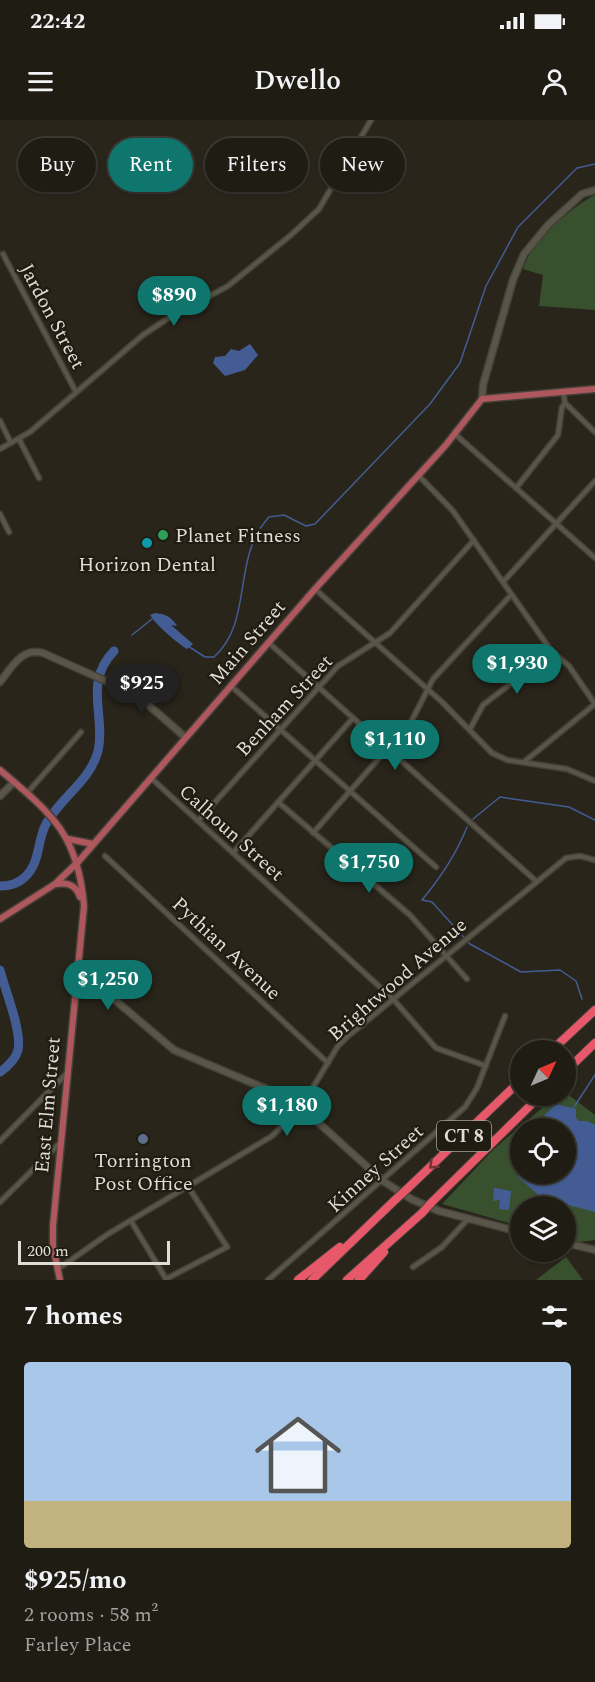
<!DOCTYPE html>
<html lang="en">
<head>
<meta charset="utf-8">
<style>
	:root { --surface:#1f1c14; --page:#2c2922; --text:#f1f3f6; --muted:#a1a1a0; --line:#3c3a34; --accent:#0f766e }
	body { margin:0; font-family:Spectral,serif; background:var(--page); color:var(--text); height:100vh; display:flex; flex-direction:column; font-size:22px; white-space:nowrap }
	* { box-sizing:border-box; margin:0 }
	p { font-size:20px; color:var(--muted) }
	.icon { flex:none; width:33px; height:33px; fill:none; stroke:currentColor; stroke-width:2; stroke-linecap:round; stroke-linejoin:round }
	.map { position:relative; height:1160px; overflow:hidden }
	.sheet { display:flex; flex-direction:column; background:var(--surface); flex:1 }
	.sheet>* { flex:none }
	.guide { position:absolute; left:18px; top:18px; width:560px; height:54px; display:flex; gap:12px }
	.needle { width:39px; rotate:46deg }
	.tools { position:absolute; left:510px; top:920px; display:grid; gap:12px }
	.tools a { display:grid; place-items:center; width:66px; height:66px; border-radius:50%; background:var(--surface); box-shadow:0 2px 4px #0004,0 0 0 2px var(--line); font-size:30px }
	.scale { position:absolute; left:18px; bottom:15px; width:152px; box-sizing:border-box; padding-left:6px; border:3px solid #dfddd6; border-top:0; font-size:16px; line-height:21px; white-space:nowrap; color:#dfddd6; -webkit-text-stroke:4px #201c11; paint-order:stroke }
	.price { position:absolute; translate:-50% -51px; padding:0 14px; border-radius:21px; background:var(--accent); color:#fff; font-size:20px; line-height:39px; filter:drop-shadow(0 2px 3px #0008) }
	.price::after { content:''; position:absolute; left:50%; top:36px; width:18px; height:14px; margin-left:-9px; background:inherit; clip-path:polygon(0 0,100% 0,50% 100%) }
	.price.current { background:#222; color:#fff }
	ul { padding:0; list-style:none }
	li { display:grid; align-content:center; gap:12px; height:318px; padding:0 24px }
	li+li { border-top:2px solid var(--line) }
	li span { display:grid; place-items:center; height:186px; border-radius:6px; color:#555 }
	li>.icon { margin-inline-start:auto }
	span .icon { width:108px; height:108px; fill:#fffc; stroke-width:1 }
	li b { font-size:26px }
	h2 { display:flex; justify-content:space-between; align-items:center; height:72px; padding:0 24px; font-size:26px }
	.pill { padding:0 21px; border-radius:27px; background:var(--surface); box-shadow:0 2px 4px #0004,0 0 0 2px var(--line); font-size:21px; line-height:54px }
	.pill.current { background:var(--accent); color:#fff }
	.status { display:flex; justify-content:space-between; align-items:center; height:42px; padding:0 30px; background:var(--surface); direction:ltr }
	.status svg { height:16px; fill:currentColor }
	header { display:flex; justify-content:space-between; align-items:center; height:78px; padding:0 24px; background:var(--surface); font-size:27px; font-weight:600 }
	.map>svg:first-child { display:block }
	.green { fill:#39502e; fill-rule:evenodd }
	.water { fill:#435d94 }
	.lines { fill:none; stroke-linecap:round; stroke-linejoin:round }
	.stream { stroke:#435d94; stroke-width:1.5 }
	.river { stroke:#435d94; stroke-width:9 }
	.street-casing { stroke:#434037; stroke-width:7 }
	.secondary-casing { stroke:#434037; stroke-width:9 }
	.primary-casing { stroke:#434037; stroke-width:9 }
	.highway-casing { stroke:#434037; stroke-width:10 }
	.street { stroke:#595549; stroke-width:4 }
	.secondary { stroke:#595549; stroke-width:6 }
	.primary { stroke:#ae575d; stroke-width:6 }
	.highway { stroke:#e7586b; stroke-width:8 }
	.highway-bridge-casing { stroke:#434037; stroke-width:10; stroke-linecap:butt }
	.highway-bridge { stroke:#e7586b; stroke-width:8 }
	.oneway { stroke:#703435 }
	.leisure-dot { fill:#2e9e5b; stroke:#201c11; stroke-width:2 }
	.culture-dot { fill:#0f9aa8; stroke:#201c11; stroke-width:2 }
	.service-dot { fill:#5c6f8a; stroke:#201c11; stroke-width:2 }
	.labels { text-anchor:middle; stroke-width:4.5; stroke-linejoin:round; paint-order:stroke }
	.shield { fill:#201c11; stroke:#a6a39b; stroke-width:1.5 }
	.shield-label { font-size:18px; font-weight:bold; fill:#dfddd6 }
	.street-label { font-size:20px; fill:#dfddd6; stroke:#201c11 }
	.poi-label { font-size:20px; fill:#dfddd6; stroke:#201c11 }
</style>
</head>
<body>
<div class="status"><b>22:42</b><svg viewBox="0 0 49 12"><path d="M0 12V9h3v3zM5 12V6h3v6zM10 12V3h3v9zM15 12V0h3v12zM26 1h20v11H26zM47 4h2v5h-2z"/></svg></div>
<header><svg class="icon" aria-label="menu" viewBox="0 0 24 24"><path d="M4 6h16M4 12h16M4 18h16"/></svg>Dwello<svg class="icon" aria-label="person" viewBox="0 0 24 24"><circle cx="12" cy="8" r="4"/><path d="M4 21q1-7 8-7t8 7"/></svg></header>
<div class="map">
<svg width="595" height="1160" viewBox="0 0 595 1160">
	<rect width="100%" height="100%" fill="#29251b"/>
	<g class="green">
		<path d="M595 75V190L539 186 543 155 523 149C530 123 571 87 595 75Z"/>
		<path d="M566 973 595 995V1120L579 1122 566 1118V1086H520V1106L442 1084 494 1029 548 983ZM520 1008H566V1053H520Z"/>
		<path d="M566 1137 583 1160H536Z"/>
	</g>
	<g class="water">
		<path d="M250 224 258 235 245 250 225 256 213 243 215 237 225 236 231 229 239 231Z"/>
		<path d="M155 493C165 494 171 496 177 506L171 505 193 524 187 529C178 524 155 504 150 495Z"/>
		<path d="M556 984 576 989V998L579 1001H587L595 1005V1092L542 1078 518 1057 510 1030 520 1017V1053H566V1008H532Z"/>
		<path d="M494 1068 511 1071 509 1090 499 1089 500 1080 493 1081Z"/>
	</g>
	<g class="lines">
		<g class="stream">
			<path d="M132 515 152 499"/>
			<path d="M188 526 205 537H214C254 501 231 438 269 397L284 395 306 406 315 404 430 284 460 243 486 166 518 107 577 48 595 44"/>
			<path d="M473 699 500 677 569 687 595 700"/>
			<path d="M467 707C456 735 441 757 422 780L432 782 470 824 521 852 560 850 576 861 582 879"/>
			<path d="M574 987 595 955"/>
		</g>
		<g class="river">
			<path d="M0 766C10 766 18 764 25 757 40 743 37 723 45 706 58 679 90 662 98 631 106 595 83 563 114 531"/>
			<path d="M0 850C5 870 22 911 18 930 16 939 7 947 0 952"/>
		</g>
		<g class="street-casing">
			<g id="street">
				<path d="M3 134 76 272"/>
				<path d="M565 283 595 312"/>
				<path d="M0 301 11 323"/>
				<path d="M455 314 595 438"/>
				<path d="M19 319 39 358"/>
				<path d="M0 329 30 312 143 215 167 199 228 166 291 115 319 89 371 0"/>
				<path d="M419 356 453 391 552 532 569 546 595 584"/>
				<path d="M516 368 558 315 562 287 565 283 563 271"/>
				<path d="M0 394 9 412"/>
				<path d="M503 462 595 361"/>
				<path d="M315 469 442 582 492 633 507 640 567 649 595 661"/>
				<path d="M269 523 536 761"/>
				<path d="M231 566 436 747"/>
				<path d="M470 609 483 585 552 532"/>
				<path d="M524 642 595 584"/>
				<path d="M151 658 393 879 436 928 486 946"/>
				<path d="M27 673 81 612"/>
				<path d="M278 682 410 795 467 859"/>
				<path d="M198 701 338 546 390 513 474 420"/>
				<path d="M313 713 411 602 433 559 511 475"/>
				<path d="M233 733 353 598"/>
				<path d="M105 736 328 943"/>
				<path d="M0 1021 67 953"/>
				<path d="M0 1082 61 1022"/>
				<path d="M131 1101 166 1159"/>
				<path d="M413 1147 442 1127 468 1099"/>
				<path d="M58 1149 108 1114 272 1016 301 987 338 926 347 917 566 738 580 736 595 740"/>
				<path d="M166 1159 227 1127 189 1068"/>
				<path d="M268 1160 465 987 477 968 505 896"/>
			</g>
		</g>
		<g class="secondary-casing">
			<g id="secondary">
				<path d="M482 279 483 265 513 160 524 134 548 105 582 74 595 70"/>
				<path d="M0 562C12 547 22 527 43 533L137 575 185 617"/>
				<path d="M0 676 14 662"/>
				<path d="M77 848 174 930 276 973 301 987 383 1061 411 1079 439 1091 520 1112"/>
				<path d="M566 1123 595 1130"/>
			</g>
		</g>
		<g class="primary-casing">
			<g id="primary">
				<path d="M0 650C52 694 78 714 84 786L53 1106V1126L60 1160"/>
				<path d="M68 719 93 724"/>
				<path d="M56 764C68 762 76 765 80 777"/>
				<path d="M0 799 55 764 78 742 315 469 445 326 482 279 595 269"/>
			</g>
		</g>
		<g class="highway-casing">
			<g id="highway">
				<path d="M552 930 595 890"/>
				<path d="M566 951 595 923"/>
				<path d="M407 1069 520 961"/>
				<path d="M432 1082 541 975"/>
				<path d="M298 1160 340 1127"/>
				<path d="M312 1160 396 1079"/>
				<path d="M347 1160 422 1093"/>
				<path d="M359 1160 384 1132"/>
			</g>
		</g>
		<use href="#street" class="street"/>
		<use href="#secondary" class="secondary"/>
		<use href="#primary" class="primary"/>
		<use href="#highway" class="highway"/>
		<g class="highway-bridge-casing">
			<g id="highway-bridge">
				<path d="M396 1079 407 1069"/>
				<path d="M422 1093 432 1082"/>
			</g>
		</g>
		<use href="#highway-bridge" class="highway-bridge"/>
	</g>
	<defs><path id="oneway-chevron" d="M-2-3.5L2.5 0L-2 3.5" fill="none" stroke-width="1.6" stroke-linecap="round" stroke-linejoin="round" transform="scale(1.5)"/></defs>
	<use class="oneway" href="#oneway-chevron" transform="translate(433 1045) rotate(137)"/>
	<circle class="leisure-dot" cx="163" cy="415" r="6"/>
	<circle class="culture-dot" cx="147" cy="423" r="6"/>
	<circle class="service-dot" cx="143" cy="1019" r="6"/>
	<g class="labels">
		<rect class="shield" x="437" y="1001" width="54" height="30" rx="4.5"/>
		<g class="shield-label">
			<text x="464" y="1022">CT 8</text>
		</g>
		<g class="street-label">
			<text transform="translate(53 196) rotate(62)" y="7">Jardon Street</text>
			<text transform="translate(247 522) rotate(-49)" y="7">Main Street</text>
			<text transform="translate(284 585) rotate(-47)" y="7">Benham Street</text>
			<text transform="translate(232 712) rotate(42)" y="7">Calhoun Street</text>
			<text transform="translate(227 828) rotate(43)" y="7">Pythian Avenue</text>
			<text transform="translate(397 859) rotate(-41)" y="7">Brightwood Avenue</text>
			<text transform="translate(47 985) rotate(-85)" y="7">East Elm Street</text>
			<text transform="translate(375 1048) rotate(-42)" y="7">Kinney Street</text>
		</g>
		<g class="poi-label">
			<text x="175" y="422" text-anchor="start">Planet Fitness</text>
			<text x="147" y="451">Horizon Dental</text>
			<text x="143" y="1047">Torrington<tspan x="143" dy="23">Post Office</tspan></text>
		</g>
	</g>
</svg>
<div class="tools">
<a><svg class="needle" viewBox="-14 -14 28 28"><path d="M0-13l5 13h-10z" fill="#e53935"/><path d="M0 13l5-13h-10z" fill="#a1a1a0"/></svg></a>
<a><svg class="icon" aria-label="locate" viewBox="0 0 24 24"><circle cx="12" cy="12" r="6"/><path d="M12 2v4M12 18v4M2 12h4M18 12h4"/></svg></a>
<a><svg class="icon" aria-label="layers" viewBox="0 0 24 24"><path d="M12 4l9 5-9 5-9-5zM3 14l9 5 9-5"/></svg></a>
</div>
<div class="scale">200 m</div>
<b class="price" style="left:174px;top:207px">$890</b>
<b class="price" style="left:517px;top:575px">$1,930</b>
<b class="price current" style="left:142px;top:595px">$925</b>
<b class="price" style="left:395px;top:651px">$1,110</b>
<b class="price" style="left:369px;top:774px">$1,750</b>
<b class="price" style="left:108px;top:891px">$1,250</b>
<b class="price" style="left:287px;top:1017px">$1,180</b>
<div class="guide">
<a class="pill">Buy</a>
<a class="pill current">Rent</a>
<a class="pill">Filters</a>
<a class="pill">New</a>
</div>
</div>
<section class="sheet">
<h2>7 homes<svg class="icon" aria-label="filters" viewBox="0 0 24 24"><path d="M4 7h16M4 17h16"/><circle cx="9" cy="7" r="2"/><circle cx="15" cy="17" r="2"/></svg></h2>
<ul>
<li><span style="background:linear-gradient(#a9c7e8 75%,#c2b280 0)"><svg class="icon" aria-label="home" viewBox="0 0 24 24"><path d="M3 11l9-7 9 7M6 9v11h12V9"/></svg></span><div><b>$925/mo</b><p>2 rooms · 58 m²</p><p>Farley Place</p></div></li>
</ul>
</section>
</body>
</html>
